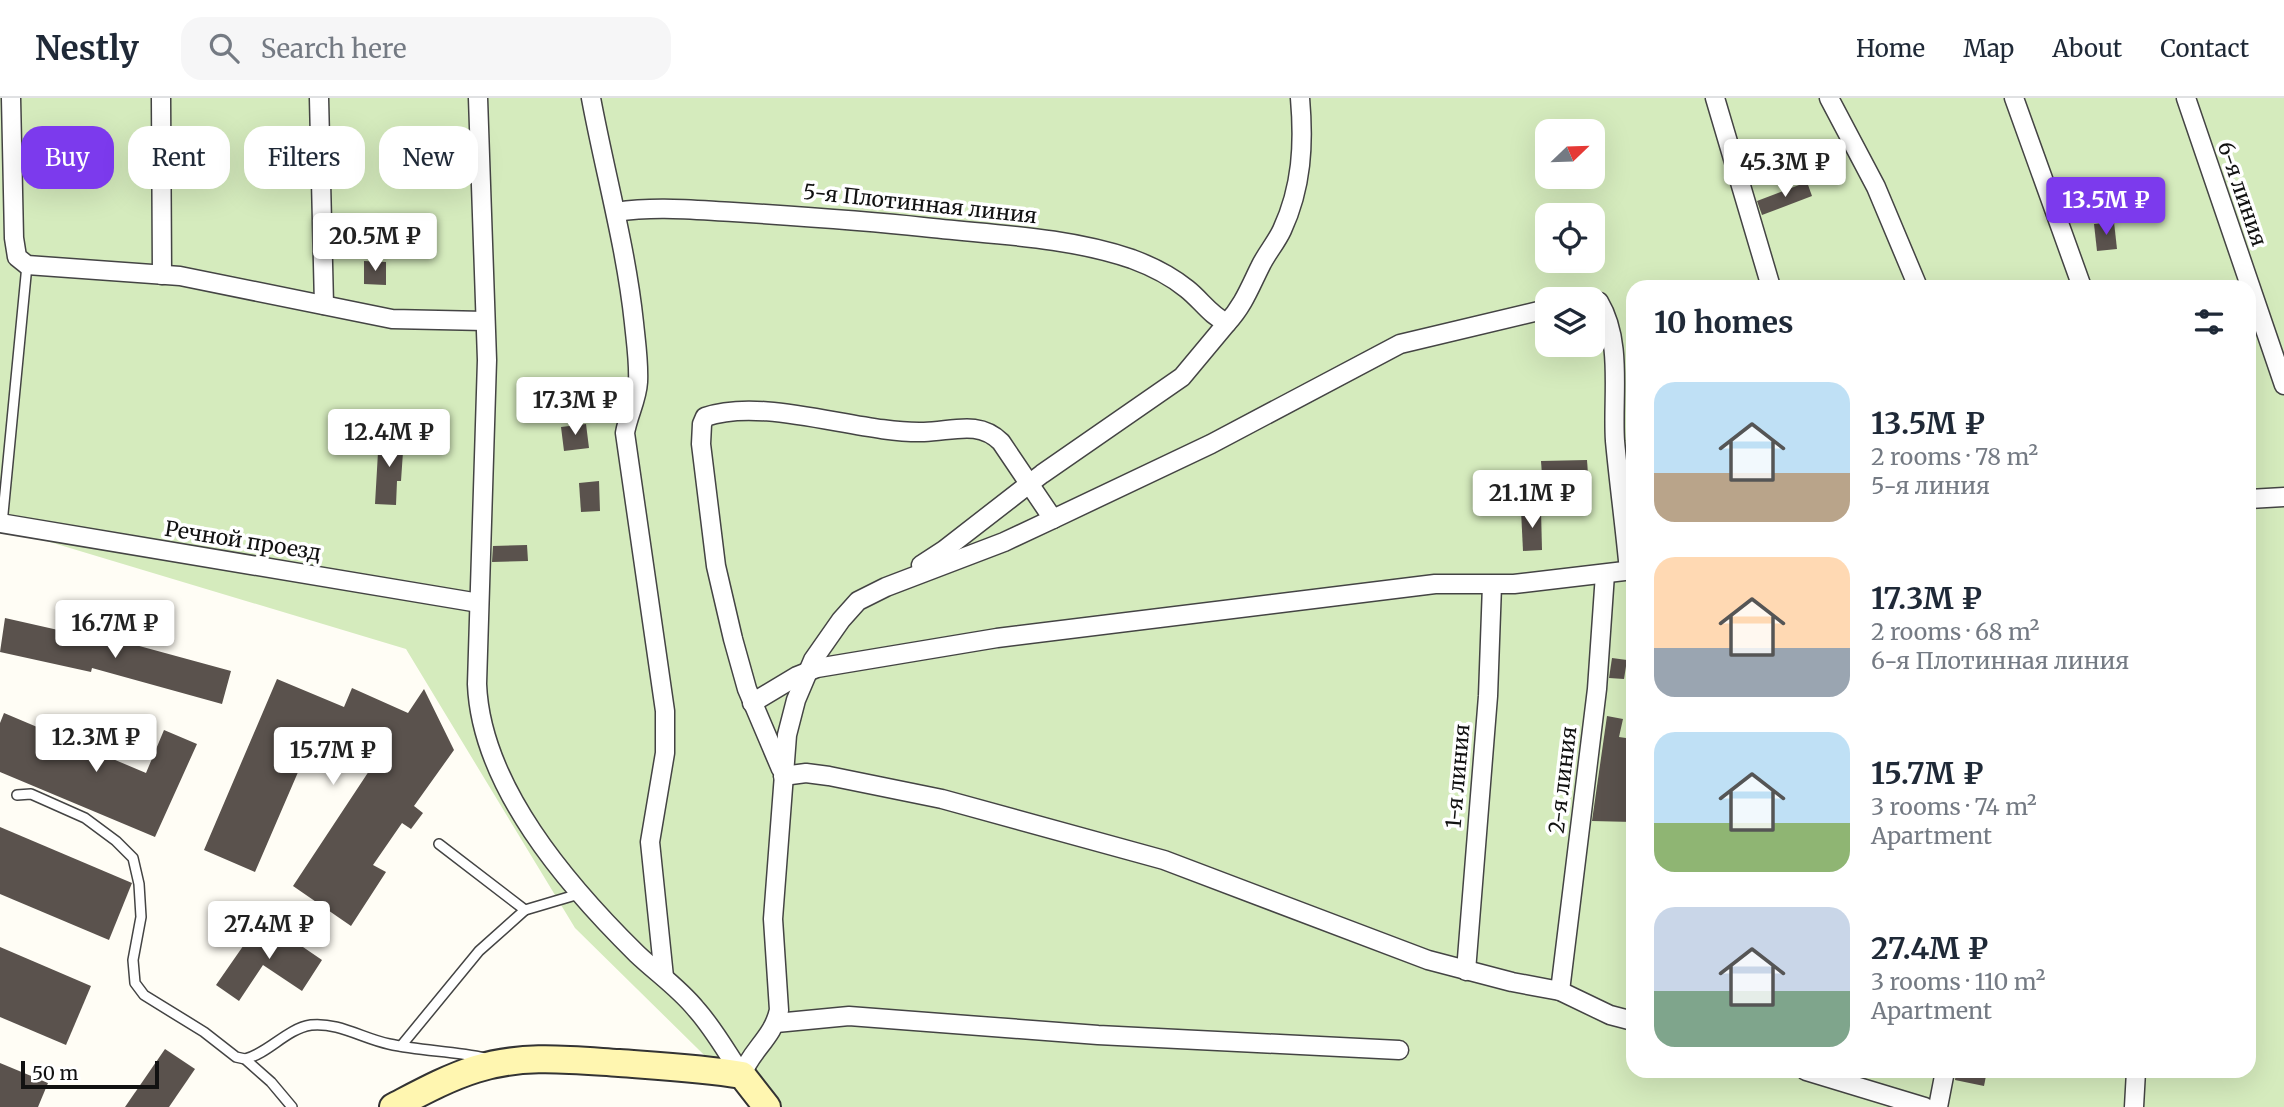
<!DOCTYPE html>
<html lang="en">
<head>
<meta charset="utf-8">
<style>
	:root { --surface:#fff; --page:#f6f6f7; --text:#1f2937; --muted:#747a83; --line:#e0e1e3; --accent:#7c3aed }
	body { margin:0; font-family:Merriweather,serif; background:var(--page); color:var(--text); height:100vh; display:flex; flex-direction:column; font-size:26px; white-space:nowrap }
	* { box-sizing:border-box; margin:0 }
	p { font-size:23px; color:var(--muted) }
	.icon { flex:none; width:38px; height:38px; fill:none; stroke:currentColor; stroke-width:2; stroke-linecap:round; stroke-linejoin:round }
	.map { position:relative; flex:1; overflow:hidden }
	.sheet { position:absolute; left:1626px; top:182px; width:630px; height:798px; display:flex; flex-direction:column; background:var(--surface); border-radius:21px; box-shadow:0 7px 28px #0002 }
	.sheet>* { flex:none }
	.banner { position:absolute; left:21px; top:28px; width:665px; height:63px; display:flex; gap:14px }
	.needle { width:46px; rotate:67deg }
	.controls { position:absolute; left:1535px; top:21px; display:grid; gap:14px }
	.controls a { display:grid; place-items:center; width:70px; height:70px; border-radius:14px; background:var(--surface); box-shadow:0 7px 28px #0002; font-size:35px }
	.scale { position:absolute; left:21px; bottom:18px; width:138px; box-sizing:border-box; padding-left:7px; border:4px solid #111; border-top:0; font-size:19px; line-height:24px; white-space:nowrap; color:#111; -webkit-text-stroke:5px #fff; paint-order:stroke }
	.price { position:absolute; translate:-50% -60px; padding:0 16px; border-radius:7px; background:#fff; color:#222; font-size:23px; line-height:46px; filter:drop-shadow(0 2px 4px #0008) }
	.price::after { content:''; position:absolute; left:50%; top:42px; width:21px; height:16px; margin-left:-10px; background:inherit; clip-path:polygon(0 0,100% 0,50% 100%) }
	.price.on { background:var(--accent); color:#fff }
	ul { padding:0; list-style:none }
	li { display:flex; align-items:center; gap:21px; height:175px; padding:0 28px }
	li span { display:grid; place-items:center; flex:none; width:196px; height:140px; border-radius:21px; color:#555 }
	li>.icon { margin-inline-start:auto }
	span .icon { width:84px; height:84px; fill:#fffc; stroke-width:1 }
	li b { font-size:30px }
	h2 { display:flex; justify-content:space-between; align-items:center; height:84px; padding:0 28px; font-size:30px }
	.tag { padding:0 24px; border-radius:21px; background:var(--surface); box-shadow:0 7px 28px #0002; font-size:24px; line-height:63px }
	.tag.on { background:var(--accent); color:#fff }
	header { display:flex; align-items:center; gap:42px; box-sizing:border-box; height:98px; padding:0 35px; background:var(--surface); border-bottom:2px solid var(--line) }
	header strong { font-size:33px }
	nav { display:flex; gap:38px; margin-inline-start:auto; font-size:24px }
	.search { width:490px; height:63px; background:var(--page); display:flex; align-items:center; gap:18px; box-sizing:border-box; padding:0 24px; border-radius:21px; color:var(--muted); font-size:26px }
	.map>svg:first-child { display:block }
	.green { fill:#d5ebbd; fill-rule:evenodd }
	.building { fill:#5a524d }
	.lines { fill:none; stroke-linecap:round; stroke-linejoin:round }
	.lane-casing { stroke:#444; stroke-width:12 }
	.street-casing { stroke:#444; stroke-width:21 }
	.secondary-casing { stroke:#333; stroke-width:30 }
	.lane { stroke:#fff; stroke-width:9 }
	.street { stroke:#fff; stroke-width:18 }
	.secondary { stroke:#fff6b0; stroke-width:26 }
	.labels { text-anchor:middle; stroke-width:7; stroke-linejoin:round; paint-order:stroke }
	.street-label { font-size:21px; fill:#111; stroke:#fff }
</style>
</head>
<body>
<header>
<strong>Nestly</strong>
<div class="search"><svg class="icon" aria-label="search" viewBox="0 0 24 24"><circle cx="10" cy="10" r="6"/><path d="M15 15l6 6"/></svg>Search here</div>
<nav><a>Home</a><a>Map</a><a>About</a><a>Contact</a></nav>
</header>
<div class="map">
<svg width="2284" height="1009" viewBox="0 0 2284 1009">
	<rect width="100%" height="100%" fill="#fffdf5"/>
	<path class="green" d="M0 0H2284V1009H757L575 830 406 551 0 429ZM1547 33H1592V79H1547ZM1547 117H1592V163H1547ZM1633 189H2249V973H1633ZM1547 201H1592V247H1547Z"/>
	<g class="building">
		<path d="M1807 84 1812 98 1762 117 1757 103Z"/>
		<path d="M2114 124 2117 151 2097 153 2094 126Z"/>
		<path d="M364 163 386 164V187L364 186Z"/>
		<path d="M586 326 589 350 564 353 561 329Z"/>
		<path d="M379 337 404 339 401 383H397L396 407 375 406Z"/>
		<path d="M1587 362 1588 376 1542 377 1541 363Z"/>
		<path d="M599 383 600 413 581 414 579 385Z"/>
		<path d="M1521 412H1541L1542 452 1523 453Z"/>
		<path d="M527 447 528 463 492 464 493 448Z"/>
		<path d="M5 520 120 546 121 543 231 573 222 606 92 570 91 574 0 554Z"/>
		<path d="M1612 560 1627 562 1624 581 1609 580Z"/>
		<path d="M277 581 344 609 352 590 408 615 424 591 454 652 414 708 423 715 411 731 402 725 373 767 386 774 351 828 293 788 371 670 311 644 255 774 204 752Z"/>
		<path d="M4 615 146 675 164 632 197 646 155 739 0 674V625Z"/>
		<path d="M1607 618 1623 621 1619 639 1633 641V724L1592 723Z"/>
		<path d="M0 729 132 785 109 842 0 796Z"/>
		<path d="M262 821 322 862 302 893 263 867 239 903 216 887Z"/>
		<path d="M0 849 91 888 66 947 0 919Z"/>
		<path d="M165 951 195 971 169 1009H125Z"/>
		<path d="M0 965 48 985 38 1009H0Z"/>
		<path d="M1956 973H1987L1984 988 1955 982Z"/>
	</g>
	<g class="lines">
		<g class="lane-casing">
			<g id="lane">
				<path d="M2 426 27 167"/>
				<path d="M17 697 31 696 85 720 116 743 133 760 139 786 141 819 133 862 135 885 144 897 204 934 236 959 245 961 271 984 292 1009"/>
				<path d="M439 746 525 812 579 796"/>
				<path d="M401 948 479 853 525 812"/>
				<path d="M245 961C269 955 286 931 311 927 338 924 364 941 389 946 421 953 454 953 485 960"/>
			</g>
		</g>
		<g class="street-casing">
			<g id="street">
				<path d="M11 0 14 140 17 159 27 167 180 178 392 221 485 223"/>
				<path d="M161 0 162 177"/>
				<path d="M319 0 324 207"/>
				<path d="M478 0 487 262 477 586C481 688 568 788 637 856 657 875 679 890 696 911 714 931 727 955 742 977"/>
				<path d="M591 0C605 75 626 149 634 225 636 245 639 264 638 284 637 302 628 317 625 335L665 613V655L650 744 664 879"/>
				<path d="M1715 0 1771 189"/>
				<path d="M1829 0 1876 89 1918 189"/>
				<path d="M2014 0 2082 189"/>
				<path d="M2186 0 2284 287"/>
				<path d="M616 114C656 108 693 112 733 114 796 118 859 122 923 129 993 137 1064 138 1132 161 1151 168 1171 178 1187 191 1201 202 1211 218 1227 225 1243 208 1250 189 1260 169 1266 156 1276 145 1282 132 1302 89 1304 46 1300 0"/>
				<path d="M1592 203 1599 204C1623 244 1612 299 1615 343 1619 386 1625 429 1629 473"/>
				<path d="M2249 401 2284 399"/>
				<path d="M0 425 479 505"/>
				<path d="M921 467 944 452 1042 376 1182 279 1227 225"/>
				<path d="M752 605 797 578 817 570 997 540 1435 486H1514L1633 472"/>
				<path d="M781 671 747 591 733 541 716 468 701 346 702 326 705 319C765 298 860 336 924 334 953 333 979 322 1001 344L1053 421"/>
				<path d="M783 678 806 675 829 678 942 701 1164 762 1428 862 1512 884 1560 893 1610 917 1633 923"/>
				<path d="M1466 873 1488 598 1492 487"/>
				<path d="M1560 893 1597 591 1605 476"/>
				<path d="M776 925 849 918 1098 937 1399 952"/>
				<path d="M1806 973 1925 1009"/>
				<path d="M742 977C751 952 773 940 779 912L773 821 787 637 796 602 813 562 841 522 858 503 886 489 1004 444 1053 421 1211 346 1400 246 1547 211"/>
				<path d="M1938 1009 1945 973"/>
				<path d="M2134 1009 2136 973"/>
			</g>
		</g>
		<g class="secondary-casing">
			<path id="secondary" d="M393 1009C420 995 447 980 476 971 522 956 572 962 619 965 660 968 701 970 742 977L767 1009"/>
		</g>
		<use href="#lane" class="lane"/>
		<use href="#street" class="street"/>
		<use href="#secondary" class="secondary"/>
	</g>
	<g class="labels">
		<g class="street-label">
			<text transform="translate(2242 96) rotate(71)" y="7">6-я линия</text>
			<text transform="translate(920 106) rotate(6)" y="7">5-я Плотинная линия</text>
			<text transform="translate(243 443) rotate(9)" y="7">Речной проезд</text>
			<text transform="translate(1458 678) rotate(-85)" y="7">1-я линия</text>
			<text transform="translate(1563 682) rotate(-83)" y="7">2-я линия</text>
		</g>
	</g>
</svg>
<div class="controls">
<a><svg class="needle" viewBox="-14 -14 28 28"><path d="M0-13l5 13h-10z" fill="#e53935"/><path d="M0 13l5-13h-10z" fill="#747a83"/></svg></a>
<a><svg class="icon" aria-label="locate" viewBox="0 0 24 24"><circle cx="12" cy="12" r="6"/><path d="M12 2v4M12 18v4M2 12h4M18 12h4"/></svg></a>
<a><svg class="icon" aria-label="layers" viewBox="0 0 24 24"><path d="M12 4l9 5-9 5-9-5zM3 14l9 5 9-5"/></svg></a>
</div>
<div class="scale">50 m</div>
<b class="price" style="left:1785px;top:101px">45.3M ₽</b>
<b class="price on" style="left:2106px;top:139px">13.5M ₽</b>
<b class="price" style="left:375px;top:175px">20.5M ₽</b>
<b class="price" style="left:575px;top:339px">17.3M ₽</b>
<b class="price" style="left:389px;top:371px">12.4M ₽</b>
<b class="price" style="left:1532px;top:432px">21.1M ₽</b>
<b class="price" style="left:115px;top:562px">16.7M ₽</b>
<b class="price" style="left:96px;top:676px">12.3M ₽</b>
<b class="price" style="left:333px;top:689px">15.7M ₽</b>
<b class="price" style="left:269px;top:863px">27.4M ₽</b>
<div class="banner">
<a class="tag on">Buy</a>
<a class="tag">Rent</a>
<a class="tag">Filters</a>
<a class="tag">New</a>
</div>
<section class="sheet">
<h2>10 homes<svg class="icon" aria-label="filters" viewBox="0 0 24 24"><path d="M4 7h16M4 17h16"/><circle cx="9" cy="7" r="2"/><circle cx="15" cy="17" r="2"/></svg></h2>
<ul>
<li><span style="background:linear-gradient(#bfe0f5 65%,#b9a48a 0)"><svg class="icon" aria-label="home" viewBox="0 0 24 24"><path d="M3 11l9-7 9 7M6 9v11h12V9"/></svg></span><div><b>13.5M ₽</b><p>2 rooms · 78 m²</p><p>5-я линия</p></div></li>
<li><span style="background:linear-gradient(#ffd9b3 65%,#9aa5b1 0)"><svg class="icon" aria-label="home" viewBox="0 0 24 24"><path d="M3 11l9-7 9 7M6 9v11h12V9"/></svg></span><div><b>17.3M ₽</b><p>2 rooms · 68 m²</p><p>6-я Плотинная линия</p></div></li>
<li><span style="background:linear-gradient(#bfe0f5 65%,#8fb573 0)"><svg class="icon" aria-label="home" viewBox="0 0 24 24"><path d="M3 11l9-7 9 7M6 9v11h12V9"/></svg></span><div><b>15.7M ₽</b><p>3 rooms · 74 m²</p><p>Apartment</p></div></li>
<li><span style="background:linear-gradient(#c9d6e8 60%,#7fa58c 0)"><svg class="icon" aria-label="home" viewBox="0 0 24 24"><path d="M3 11l9-7 9 7M6 9v11h12V9"/></svg></span><div><b>27.4M ₽</b><p>3 rooms · 110 m²</p><p>Apartment</p></div></li>
</ul>
</section>
</div>
</body>
</html>
